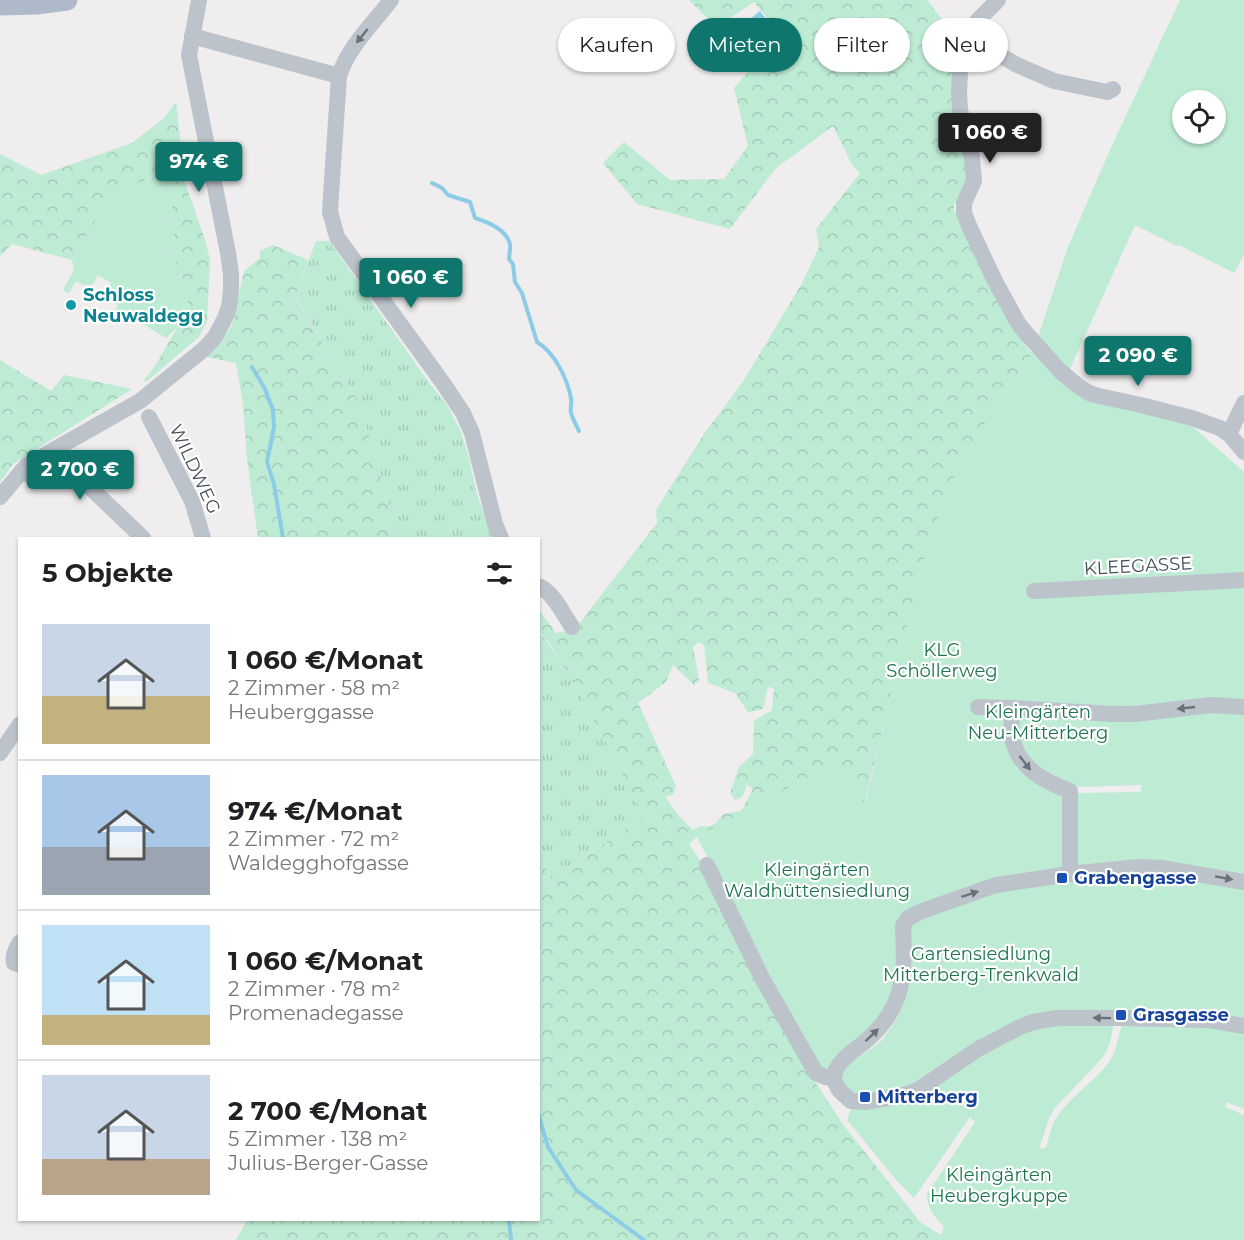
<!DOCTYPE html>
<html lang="de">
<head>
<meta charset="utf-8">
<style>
	:root { --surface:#fff; --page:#f6f6f6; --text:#202124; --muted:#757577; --line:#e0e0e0; --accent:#0f766e }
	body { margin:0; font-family:Montserrat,sans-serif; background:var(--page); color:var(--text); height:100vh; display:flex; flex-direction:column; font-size:22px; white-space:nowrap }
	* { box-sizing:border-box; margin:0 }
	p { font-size:20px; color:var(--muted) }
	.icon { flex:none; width:33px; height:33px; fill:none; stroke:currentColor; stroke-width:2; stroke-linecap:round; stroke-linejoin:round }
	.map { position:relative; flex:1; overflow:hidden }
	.drawer { position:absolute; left:18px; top:537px; width:522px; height:684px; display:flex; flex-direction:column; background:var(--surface); border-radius:0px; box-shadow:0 2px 4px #0004 }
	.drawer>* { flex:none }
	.top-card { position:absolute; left:558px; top:18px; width:570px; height:54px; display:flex; gap:12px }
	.buttons { position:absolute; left:1172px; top:90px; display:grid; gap:12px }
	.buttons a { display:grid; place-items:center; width:54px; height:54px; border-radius:50%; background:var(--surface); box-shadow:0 2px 4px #0004; font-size:30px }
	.price { position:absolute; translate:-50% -51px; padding:0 14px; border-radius:6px; background:var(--accent); color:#fff; font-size:20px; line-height:39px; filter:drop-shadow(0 2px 3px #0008) }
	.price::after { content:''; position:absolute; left:50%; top:36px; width:18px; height:14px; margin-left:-9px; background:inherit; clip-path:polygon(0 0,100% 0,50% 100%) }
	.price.selected { background:#222; color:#fff }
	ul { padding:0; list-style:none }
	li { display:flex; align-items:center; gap:18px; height:150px; padding:0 24px }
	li+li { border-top:2px solid var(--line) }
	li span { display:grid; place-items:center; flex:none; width:168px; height:120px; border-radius:0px; color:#555 }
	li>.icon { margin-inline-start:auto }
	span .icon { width:72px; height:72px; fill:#fffc; stroke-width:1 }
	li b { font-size:26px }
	h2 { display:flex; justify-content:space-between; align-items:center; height:72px; padding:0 24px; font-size:26px }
	.chip { padding:0 21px; border-radius:27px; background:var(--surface); box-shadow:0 2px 4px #0004; font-size:21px; line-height:54px }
	.chip.selected { background:var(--accent); color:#fff }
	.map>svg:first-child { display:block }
	.grass { fill:url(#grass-tufts) }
	.forest { fill:url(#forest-crowns); fill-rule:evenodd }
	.garden { fill:#bdebd3; fill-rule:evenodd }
	.water { fill:url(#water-ripples) }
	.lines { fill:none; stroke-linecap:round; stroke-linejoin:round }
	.stream { stroke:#8dcce6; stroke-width:4 }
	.minor { stroke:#bcc3cb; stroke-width:16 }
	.major { stroke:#aebaca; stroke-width:21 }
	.oneway { fill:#69727b }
	.culture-dot { fill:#0f9aa8; stroke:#fff; stroke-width:2 }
	.transit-dot { fill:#1a4fb4; stroke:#fff; stroke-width:2 }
	.labels { text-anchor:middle; stroke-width:4.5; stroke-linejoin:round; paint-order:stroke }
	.culture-label { font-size:18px; font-weight:bold; fill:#0d838f; stroke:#fff; text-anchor:start }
	.street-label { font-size:18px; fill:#464f59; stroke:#fff }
	.park-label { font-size:18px; fill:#1c7550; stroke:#fff }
	.transit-label { font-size:18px; font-weight:bold; fill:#164399; stroke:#fff; text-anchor:start }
</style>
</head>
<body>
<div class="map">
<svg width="1244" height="1240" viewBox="0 0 1244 1240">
	<defs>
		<pattern id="grass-tufts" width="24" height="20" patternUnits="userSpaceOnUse" patternTransform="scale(1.5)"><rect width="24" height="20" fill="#bdebd3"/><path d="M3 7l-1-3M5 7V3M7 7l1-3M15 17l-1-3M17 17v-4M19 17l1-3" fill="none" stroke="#a4cbb7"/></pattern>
		<pattern id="forest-crowns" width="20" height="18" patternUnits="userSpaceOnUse" patternTransform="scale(1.5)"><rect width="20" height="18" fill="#bdebd3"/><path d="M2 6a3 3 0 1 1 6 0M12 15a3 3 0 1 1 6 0" fill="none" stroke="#a4cbb7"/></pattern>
		<pattern id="water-ripples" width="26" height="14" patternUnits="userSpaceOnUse" patternTransform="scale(1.5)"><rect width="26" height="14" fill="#8dcce6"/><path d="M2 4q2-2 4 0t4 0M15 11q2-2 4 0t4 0" fill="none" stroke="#75a8bd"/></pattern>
	</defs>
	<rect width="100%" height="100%" fill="#efeded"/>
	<g class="grass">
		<path d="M316 241H329L430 384 447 405 460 430 469 458 476 491 492 538H397L380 472 359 402 341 374 295 296Z"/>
		<path d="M538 630C582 687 612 753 644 816L579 861 555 886 539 855Z"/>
	</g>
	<g class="forest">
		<path d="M689 0H928L930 4 955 36 953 53V85L968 174 963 189 954 205V210L991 286 1028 349 1033 353 1003 396 973 443 953 481 920 573 864 806 838 762 697 837 689 844 702 863 812 1077 842 1123 920 1222 941 1235 945 1240H236L247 1220H538L539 855 555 886 579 861 644 816 586 704 553 649 539 630V610L556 633 575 629 657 523 656 510 706 431 726 405 744 380 802 283 819 247 816 229 860 173 852 165 833 126 776 168 730 229 637 204 603 163 624 142 670 180 724 179 748 146 734 88 780 34 754 2 716 27ZM699 642 704 645 708 683 735 693 748 712 763 709 768 687 774 688 772 710 754 721 753 754 739 767 730 793 735 800 742 797 745 791 746 784 753 789 741 811 723 814 715 824 710 826H700L693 830 678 815 665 796 673 795 676 786 638 703 666 682 673 665 694 685 699 680 693 647Z"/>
		<path d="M176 102 185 182 205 240 210 260 207 321 199 337 146 382 144 380 155 366 178 326 188 304 185 283 175 261 170 177 159 172 144 181 121 190 98 217 72 260 12 244 0 256V154L41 175 132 143 164 118Z"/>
		<path d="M273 245 308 260 295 297 341 374 359 402 380 472 397 538H258L247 459 243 404 236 363 207 357 222 341 232 325 244 271 260 258V251Z"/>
		<path d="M0 360 51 391 64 375 132 389 13 464 0 482Z"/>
	</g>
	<g class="garden">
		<path d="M1180 0H1244V255L1234 273 1179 245 1177 246 1135 225 1069 371 1037 340 1068 247 1109 152ZM1182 100H1215V134H1182Z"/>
		<path d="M162 171 167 172 170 177 175 261 185 283 188 304 178 326 166 338 136 320 137 318 123 310 117 320 111 317 118 305 111 301 106 294 111 283 98 275 92 285H83L76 281 69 293 63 290 74 270 72 260 98 217 121 190 144 181Z"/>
		<path d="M1033 353 1058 377 1089 396 1192 426 1244 472V1109L1226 1102 1225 1107 1244 1115V1240H945L941 1235 944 1226C935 1219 926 1206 927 1194L975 1122 970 1117 914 1198 897 1181 847 1120 855 1097C814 1075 861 1058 880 1042 884 1038 888 1032 891 1027 905 1006 910 985 911 961 912 948 906 932 914 920 928 914 942 907 957 902 1006 885 1058 879 1110 874L1111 865 1078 867 1074 864 1073 797 1079 793 1140 792 1142 785 1080 787 1064 784 1067 812V864L1064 868 1015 875 958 892 911 911 903 917 896 926 897 936 893 992 883 1012 873 1025 847 1047 824 1073 800 1040 780 1005 741 921 697 837 838 761 865 805C878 749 891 693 904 637 917 584 930 530 953 480 975 435 1004 394 1033 353ZM1162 706 1160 716 1105 717 1111 707 1133 709ZM1091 1013H1121L1123 1023C1117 1036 1118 1050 1109 1062 1094 1083 1070 1096 1057 1117 1051 1125 1049 1138 1046 1148L1039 1149 1049 1119 1054 1109 1104 1056 1110 1043 1114 1022C1089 1021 1063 1019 1039 1024 1020 1028 1010 1037 994 1047 977 1056 962 1064 946 1075L941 1067C974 1043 1007 1018 1049 1014 1063 1013 1077 1013 1091 1013Z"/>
	</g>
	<path class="water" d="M760 11 777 35 766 43 749 20Z"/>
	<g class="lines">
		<g class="stream">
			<path d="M432 183 442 188 448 195 470 202 475 218C488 222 506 229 510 244 511 248 509 255 509 259L513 264 515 282 522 293 537 342C555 353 567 378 571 398 572 403 570 408 571 413 573 419 576 425 579 431"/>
			<path d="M252 367 265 389 273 410 274 427 267 462 274 484 283 538"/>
			<path d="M538 1113 548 1147 576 1190 644 1240"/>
			<path d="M509 1220 511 1240"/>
		</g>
		<g class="minor">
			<path d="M391 0C373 24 348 47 339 76L331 195 330 212 337 237 443 383 463 413 472 433 495 524 501 538"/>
			<path d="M998 0 978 20 967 35 960 72 959 92 960 110 972 158 974 181 964 203V213L970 228 995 281 1018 323 1026 333 1060 371 1078 386 1089 393 1099 396 1141 405 1192 418 1220 428 1229 434 1244 452"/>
			<path d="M967 35 1015 64 1054 81 1107 92 1113 89"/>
			<path d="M192 36 339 76"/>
			<path d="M149 417 192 501 203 538"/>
			<path d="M1229 434 1244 403"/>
			<path d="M21 472C25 473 30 476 35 477 49 479 64 470 78 476L143 538"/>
			<path d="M0 497 27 465 140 401 204 349 215 337 225 318 229 307 231 290V274L228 253 189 55 199 0"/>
			<path d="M538 586C552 590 564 615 572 627"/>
			<path d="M1034 591 1244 580"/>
			<path d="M978 707 1012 708 1113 714H1135L1211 705 1244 707"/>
			<path d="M1012 708C1012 717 1011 727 1012 736 1016 767 1045 782 1070 791V874"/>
			<path d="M0 753 20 724"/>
			<path d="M707 865 762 978 816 1073 825 1077 833 1078"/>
			<path d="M20 942C16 948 12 955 14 963L20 965"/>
			<path d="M833 1078C835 1073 836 1068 839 1065 845 1055 858 1048 867 1040 905 1007 905 973 903 926L908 918 922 911 996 885 1070 874 1138 867 1162 868 1244 882"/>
			<path d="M833 1078 839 1090 851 1101 865 1102 900 1096 918 1090 978 1049 1020 1027 1033 1022 1057 1018H1120L1209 1020 1244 1026"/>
		</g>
		<path class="major" d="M0 5 36 4 67 0"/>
	</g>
	<defs><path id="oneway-solid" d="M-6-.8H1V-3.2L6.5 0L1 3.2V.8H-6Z" transform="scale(1.5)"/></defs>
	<g class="oneway">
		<use href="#oneway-solid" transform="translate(362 36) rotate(129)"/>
		<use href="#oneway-solid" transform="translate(1186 708) rotate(174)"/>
		<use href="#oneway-solid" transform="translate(1025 763) rotate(52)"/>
		<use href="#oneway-solid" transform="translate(1224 878) rotate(10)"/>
		<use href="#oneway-solid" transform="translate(970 894) rotate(-18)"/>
		<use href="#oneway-solid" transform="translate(1102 1018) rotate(-179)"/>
		<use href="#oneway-solid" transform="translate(872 1035) rotate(-44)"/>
	</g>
	<circle class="culture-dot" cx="71" cy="305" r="6"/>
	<g class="transit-dot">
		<rect x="1056" y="872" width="12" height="12" rx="3"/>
		<rect x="1115" y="1009" width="12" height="12" rx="3"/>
		<rect x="859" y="1091" width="12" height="12" rx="3"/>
	</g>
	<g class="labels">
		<g class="culture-label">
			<text x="83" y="301">Schloss<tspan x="83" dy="21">Neuwaldegg</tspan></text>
		</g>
		<g class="street-label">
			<text transform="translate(195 469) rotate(65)" y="6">WILDWEG</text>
			<text transform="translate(1138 566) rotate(-3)" y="6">KLEEGASSE</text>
		</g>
		<g class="park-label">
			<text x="942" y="656">KLG<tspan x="942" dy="21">Schöllerweg</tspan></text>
			<text x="1038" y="718">Kleingärten<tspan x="1038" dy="21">Neu-Mitterberg</tspan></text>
			<text x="817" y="876">Kleingärten<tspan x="817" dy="21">Waldhüttensiedlung</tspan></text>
			<text x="981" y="960">Gartensiedlung<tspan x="981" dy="21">Mitterberg-Trenkwald</tspan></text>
			<text x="999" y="1181">Kleingärten<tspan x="999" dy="21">Heubergkuppe</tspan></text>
		</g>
		<g class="transit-label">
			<text x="1074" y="884">Grabengasse</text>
			<text x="1133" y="1021">Grasgasse</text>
			<text x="877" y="1103">Mitterberg</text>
		</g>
	</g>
</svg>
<div class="buttons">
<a><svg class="icon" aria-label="locate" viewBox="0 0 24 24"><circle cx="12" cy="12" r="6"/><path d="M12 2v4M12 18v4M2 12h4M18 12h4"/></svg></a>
</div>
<b class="price selected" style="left:990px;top:164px">1 060 €</b>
<b class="price" style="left:199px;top:193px">974 €</b>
<b class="price" style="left:411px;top:309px">1 060 €</b>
<b class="price" style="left:1138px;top:387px">2 090 €</b>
<b class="price" style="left:80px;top:501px">2 700 €</b>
<div class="top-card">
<a class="chip">Kaufen</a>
<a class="chip selected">Mieten</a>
<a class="chip">Filter</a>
<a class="chip">Neu</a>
</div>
<section class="drawer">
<h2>5 Objekte<svg class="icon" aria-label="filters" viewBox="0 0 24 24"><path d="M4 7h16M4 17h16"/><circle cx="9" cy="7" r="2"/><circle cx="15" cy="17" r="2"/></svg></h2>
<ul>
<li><span style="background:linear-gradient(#c9d6e8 60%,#c2b280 0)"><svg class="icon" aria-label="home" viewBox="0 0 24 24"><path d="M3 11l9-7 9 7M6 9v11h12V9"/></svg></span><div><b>1 060 €/Monat</b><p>2 Zimmer · 58 m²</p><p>Heuberggasse</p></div></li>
<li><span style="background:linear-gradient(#a9c7e8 60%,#9aa5b1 0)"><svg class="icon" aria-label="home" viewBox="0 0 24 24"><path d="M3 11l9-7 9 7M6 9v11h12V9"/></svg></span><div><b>974 €/Monat</b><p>2 Zimmer · 72 m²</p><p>Waldegghofgasse</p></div></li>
<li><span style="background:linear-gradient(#bfe0f5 75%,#c2b280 0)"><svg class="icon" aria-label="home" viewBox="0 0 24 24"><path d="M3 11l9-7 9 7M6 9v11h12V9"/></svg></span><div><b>1 060 €/Monat</b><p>2 Zimmer · 78 m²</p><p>Promenadegasse</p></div></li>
<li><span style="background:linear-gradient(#c9d6e8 70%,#b9a48a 0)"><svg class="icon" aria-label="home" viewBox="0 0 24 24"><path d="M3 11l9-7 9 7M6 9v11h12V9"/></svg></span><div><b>2 700 €/Monat</b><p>5 Zimmer · 138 m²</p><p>Julius-Berger-Gasse</p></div></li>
</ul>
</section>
</div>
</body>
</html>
